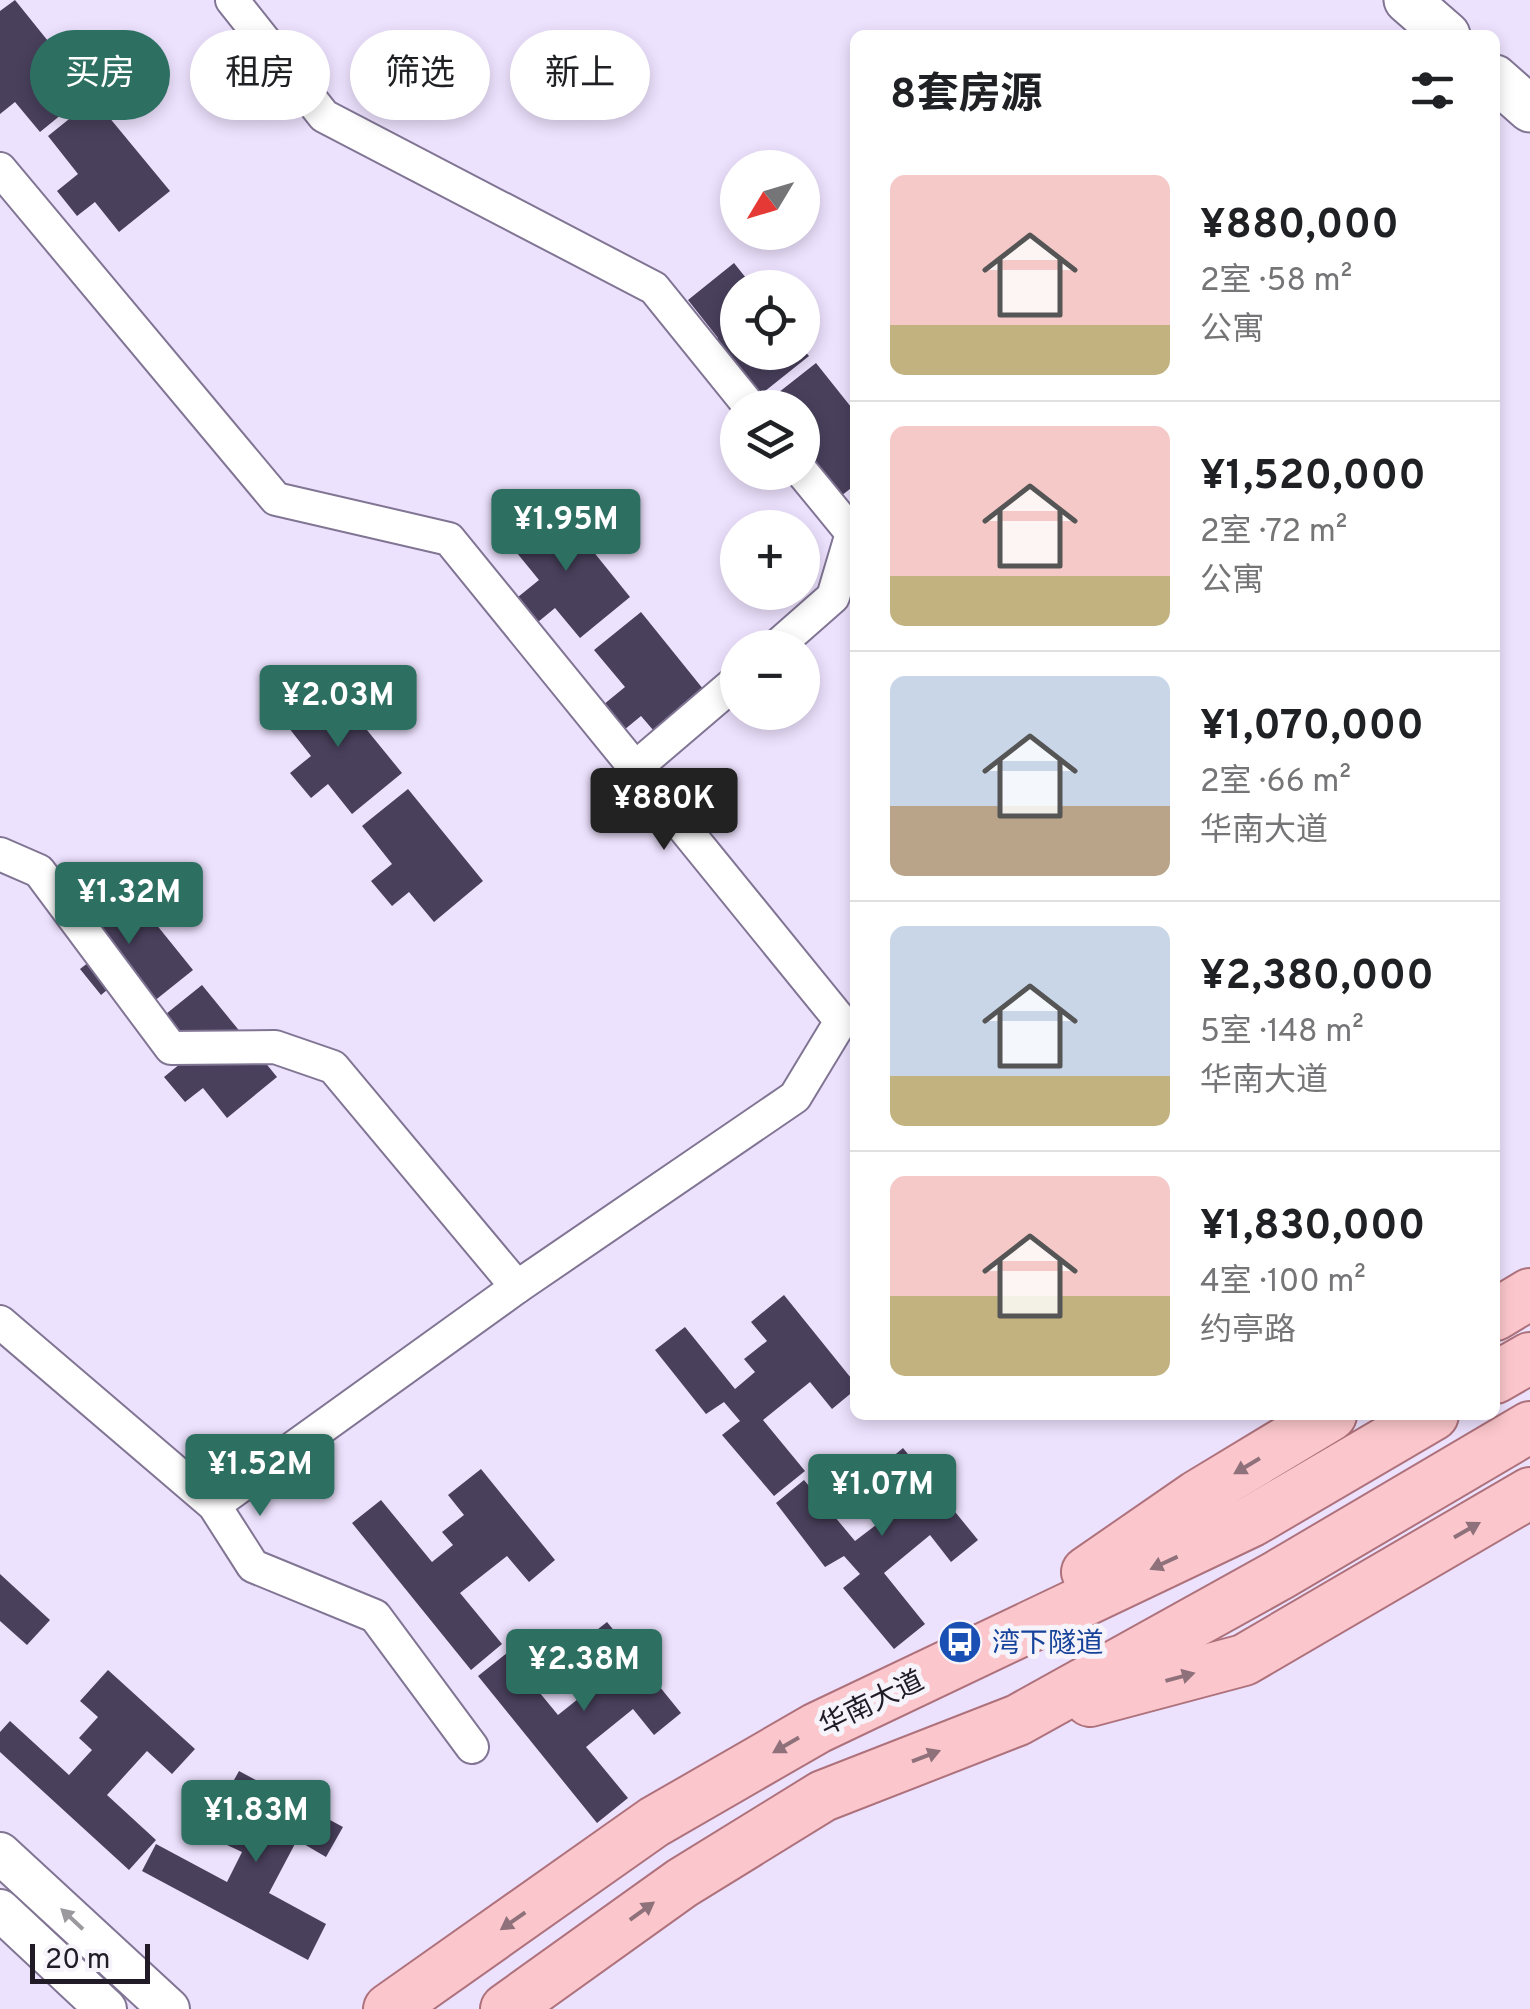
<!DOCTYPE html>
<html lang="zh">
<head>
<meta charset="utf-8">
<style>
	:root { --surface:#fff; --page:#f2f2f2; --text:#202124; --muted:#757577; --line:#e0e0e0; --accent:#2d7062 }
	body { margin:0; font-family:Overpass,"Noto Sans SC",sans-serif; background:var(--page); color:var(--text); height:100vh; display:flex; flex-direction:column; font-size:38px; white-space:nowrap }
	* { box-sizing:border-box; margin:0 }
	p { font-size:32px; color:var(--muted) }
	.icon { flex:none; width:55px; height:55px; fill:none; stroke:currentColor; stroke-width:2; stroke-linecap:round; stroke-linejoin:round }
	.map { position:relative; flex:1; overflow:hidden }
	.side { position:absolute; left:850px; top:30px; width:650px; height:1390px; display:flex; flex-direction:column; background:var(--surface); border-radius:15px; box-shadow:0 5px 15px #0003 }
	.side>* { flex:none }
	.top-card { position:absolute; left:30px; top:30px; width:670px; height:90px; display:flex; gap:20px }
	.needle { width:65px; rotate:232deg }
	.controls { position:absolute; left:720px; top:150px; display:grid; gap:20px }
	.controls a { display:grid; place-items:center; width:100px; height:100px; border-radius:50%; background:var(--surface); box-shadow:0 5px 15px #0003; font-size:50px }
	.scale { position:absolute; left:30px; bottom:25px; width:120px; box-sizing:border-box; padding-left:10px; border:5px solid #201b27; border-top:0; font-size:28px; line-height:35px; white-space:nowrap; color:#201b27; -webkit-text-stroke:8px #f6f4fa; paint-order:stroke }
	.price { position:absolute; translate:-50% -85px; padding:0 22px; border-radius:10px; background:var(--accent); color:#fff; font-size:32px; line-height:65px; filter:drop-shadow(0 2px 5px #0008) }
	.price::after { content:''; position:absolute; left:50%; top:60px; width:30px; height:22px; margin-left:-15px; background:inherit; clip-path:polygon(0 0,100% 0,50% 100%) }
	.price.selected { background:#222; color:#fff }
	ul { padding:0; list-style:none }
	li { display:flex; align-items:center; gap:30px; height:250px; padding:0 40px }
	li+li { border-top:2px solid var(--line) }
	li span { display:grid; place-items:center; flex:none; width:280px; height:200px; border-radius:15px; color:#555 }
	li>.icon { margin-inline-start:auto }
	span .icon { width:120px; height:120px; fill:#fffc; stroke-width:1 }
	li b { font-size:42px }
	h2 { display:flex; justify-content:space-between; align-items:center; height:120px; padding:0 40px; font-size:42px }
	.tag { padding:0 35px; border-radius:45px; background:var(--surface); box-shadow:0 5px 15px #0003; font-size:35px; line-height:90px }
	.tag.selected { background:var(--accent); color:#fff }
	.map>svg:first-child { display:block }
	.building { fill:#49405c }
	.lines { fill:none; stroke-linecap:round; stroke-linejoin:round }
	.minor-casing { stroke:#817594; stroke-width:36 }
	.tertiary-casing { stroke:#817594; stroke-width:44 }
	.secondary-casing { stroke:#817594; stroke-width:49 }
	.primary-casing { stroke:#ae727c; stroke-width:54 }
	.minor { stroke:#fff; stroke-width:32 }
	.tertiary { stroke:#fff; stroke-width:40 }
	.secondary { stroke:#fff; stroke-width:45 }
	.primary { stroke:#fcc7cc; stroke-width:50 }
	.oneway { fill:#8e717a }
	.oneway2 { fill:#9b989e }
	.labels { text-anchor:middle; stroke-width:10; stroke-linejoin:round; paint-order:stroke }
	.transit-label { font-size:28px; fill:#164399; stroke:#f6f4fa; text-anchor:start }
	.street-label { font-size:28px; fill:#201b27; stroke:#f6f4fa }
</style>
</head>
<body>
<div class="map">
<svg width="1530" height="2009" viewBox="0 0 1530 2009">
	<rect width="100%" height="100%" fill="#ede2fe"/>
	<g class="building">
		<path d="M15 0 89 92 40 132 15 102 0 114V11Z"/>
		<path d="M94 99 170 191 119 232 95 202 77 216 57 191 78 174 48 136Z"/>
		<path d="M734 263 754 288H738V352H802V348L809 356 759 396 697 355 718 338 688 300Z"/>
		<path d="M816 363 855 412V485L841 496 802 472V408H775L769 400Z"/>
		<path d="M555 504 630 597 580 638 555 608 538 622 518 597 539 580 508 542Z"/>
		<path d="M641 612 716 705 666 745 641 716 624 730 603 705 625 687 594 650Z"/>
		<path d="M327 681 402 773 352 814 328 784 311 798 290 773 311 756 281 718Z"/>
		<path d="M408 789 483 881 434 922 409 892 392 906 371 881 392 864 362 826Z"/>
		<path d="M118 877 193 970 143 1010 119 980 101 995 80 969 102 952 72 915Z"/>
		<path d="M202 985 277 1077 227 1118 203 1088 185 1102 164 1077 186 1059 156 1022Z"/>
		<path d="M784 1295 855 1383V1390L832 1409 810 1382 763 1420 805 1471 774 1496 722 1435 740 1421 724 1402 706 1414 655 1350 685 1327 735 1389 755 1372 744 1359 767 1341 751 1322Z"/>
		<path d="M903 1448 978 1540 951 1562 930 1535 884 1573 925 1624 894 1649 843 1588 860 1574 844 1556 825 1567 776 1503 804 1480 855 1541 876 1525 864 1512 887 1494 871 1475Z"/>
		<path d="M481 1469 555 1560 529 1582 507 1556 460 1593 502 1644 471 1670 352 1523 381 1500 432 1562 453 1545 442 1532 464 1515 448 1495Z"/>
		<path d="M0 1574 50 1620 27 1645 0 1621Z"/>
		<path d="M607 1622 681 1713 654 1735 633 1709 586 1747 628 1798 597 1823 478 1676 507 1653 558 1715 578 1699 567 1686 589 1668 574 1648Z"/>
		<path d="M108 1670 195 1749 172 1774 147 1751 107 1795 156 1840 129 1870 0 1752V1732L10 1721 69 1775 92 1750 79 1738 98 1717 80 1701Z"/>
		<path d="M239 1771 343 1827 326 1857 297 1840 269 1893 326 1924 308 1960 142 1871 156 1844 227 1882 242 1852 227 1845 241 1819 219 1807Z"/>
	</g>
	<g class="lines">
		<g class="minor-casing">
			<g id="minor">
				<path d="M232 0 324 116 654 288 751 408"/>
				<path d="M0 169 276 499 449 539 841 1021 795 1097 517 1287 214 1505"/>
				<path d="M775 648 833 597 852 533 802 472"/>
				<path d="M635 768 738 680"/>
				<path d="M0 854 39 871 171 1048 275 1047 333 1067 517 1287"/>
				<path d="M0 1322 214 1505 253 1566 375 1616 472 1747"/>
			</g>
		</g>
		<g class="tertiary-casing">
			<g id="tertiary">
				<path d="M0 1853 169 2009"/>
				<path d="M0 1910 106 2009"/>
			</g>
		</g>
		<g class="secondary-casing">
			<g id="secondary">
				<path d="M1407 0 1447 35"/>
				<path d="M1495 78 1530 109"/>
			</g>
		</g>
		<g class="primary-casing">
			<g id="primary">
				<path d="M1495 1315 1530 1294"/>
				<path d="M1495 1378 1530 1358"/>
				<path d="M1087 1572 1197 1496 1331 1415"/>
				<path d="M1090 1701 1244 1660 1530 1493"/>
				<path d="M389 2009 654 1822 817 1728 1252 1521 1433 1415"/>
				<path d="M506 2009 682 1883 823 1796 1018 1720 1279 1575 1530 1427"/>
			</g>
		</g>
		<use href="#minor" class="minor"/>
		<use href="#tertiary" class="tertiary"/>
		<use href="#secondary" class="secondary"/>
		<use href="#primary" class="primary"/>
	</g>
	<defs><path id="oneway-solid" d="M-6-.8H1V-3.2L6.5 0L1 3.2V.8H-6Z" transform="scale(2.5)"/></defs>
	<g class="oneway">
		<use href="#oneway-solid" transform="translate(1247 1466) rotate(149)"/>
		<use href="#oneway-solid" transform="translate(1467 1530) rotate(-30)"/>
		<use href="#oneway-solid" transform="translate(1164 1563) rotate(155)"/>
		<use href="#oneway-solid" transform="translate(1180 1677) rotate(-15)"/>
		<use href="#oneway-solid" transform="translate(786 1745) rotate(150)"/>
		<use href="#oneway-solid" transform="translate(926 1756) rotate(-21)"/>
		<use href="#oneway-solid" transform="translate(642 1911) rotate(-36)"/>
		<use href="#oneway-solid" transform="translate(513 1921) rotate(145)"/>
	</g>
	<use class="oneway2" href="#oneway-solid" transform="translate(72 1919) rotate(-137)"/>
	<defs>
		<g id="bus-disc" transform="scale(2.25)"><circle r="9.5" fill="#1a4fb4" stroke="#f6f4fa"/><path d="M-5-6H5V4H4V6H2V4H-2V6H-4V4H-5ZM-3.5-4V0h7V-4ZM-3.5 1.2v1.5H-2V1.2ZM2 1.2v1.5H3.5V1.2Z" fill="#fff"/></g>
	</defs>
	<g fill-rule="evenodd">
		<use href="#bus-disc" x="960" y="1642"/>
	</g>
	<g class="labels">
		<g class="transit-label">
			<text x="992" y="1652">湾下隧道</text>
		</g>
		<g class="street-label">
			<text transform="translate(871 1702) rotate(-26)" y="10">华南大道</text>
		</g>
	</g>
</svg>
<div class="controls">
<a><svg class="needle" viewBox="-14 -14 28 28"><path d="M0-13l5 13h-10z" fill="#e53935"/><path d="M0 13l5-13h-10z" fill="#757577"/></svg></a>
<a><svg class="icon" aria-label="locate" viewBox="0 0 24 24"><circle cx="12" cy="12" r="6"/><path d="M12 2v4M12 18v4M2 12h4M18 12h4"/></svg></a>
<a><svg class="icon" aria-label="layers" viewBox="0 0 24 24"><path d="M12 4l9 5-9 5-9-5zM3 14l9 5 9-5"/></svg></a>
<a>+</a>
<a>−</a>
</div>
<div class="scale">20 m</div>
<b class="price" style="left:566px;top:574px">¥1.95M</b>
<b class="price" style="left:338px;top:750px">¥2.03M</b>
<b class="price selected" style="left:664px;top:853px">¥880K</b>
<b class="price" style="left:129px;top:947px">¥1.32M</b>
<b class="price" style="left:260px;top:1519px">¥1.52M</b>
<b class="price" style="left:882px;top:1539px">¥1.07M</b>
<b class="price" style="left:584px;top:1714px">¥2.38M</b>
<b class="price" style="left:256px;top:1865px">¥1.83M</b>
<div class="top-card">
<a class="tag selected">买房</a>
<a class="tag">租房</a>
<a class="tag">筛选</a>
<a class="tag">新上</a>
</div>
<section class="side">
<h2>8套房源<svg class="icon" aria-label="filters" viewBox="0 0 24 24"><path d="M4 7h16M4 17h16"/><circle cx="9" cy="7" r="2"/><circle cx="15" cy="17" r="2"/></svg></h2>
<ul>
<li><span style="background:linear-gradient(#f6c9c9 75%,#c2b280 0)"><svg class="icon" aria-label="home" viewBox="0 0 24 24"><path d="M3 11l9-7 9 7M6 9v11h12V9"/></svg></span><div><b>¥880,000</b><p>2室 · 58 m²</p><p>公寓</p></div></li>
<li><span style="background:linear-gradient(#f6c9c9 75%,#c2b280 0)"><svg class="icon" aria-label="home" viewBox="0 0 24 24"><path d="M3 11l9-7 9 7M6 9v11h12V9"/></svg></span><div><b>¥1,520,000</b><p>2室 · 72 m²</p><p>公寓</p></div></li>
<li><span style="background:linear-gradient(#c9d6e8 65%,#b9a48a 0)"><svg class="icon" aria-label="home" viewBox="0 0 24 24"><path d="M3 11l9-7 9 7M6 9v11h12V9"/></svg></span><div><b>¥1,070,000</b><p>2室 · 66 m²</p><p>华南大道</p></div></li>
<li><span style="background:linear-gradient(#c9d6e8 75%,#c2b280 0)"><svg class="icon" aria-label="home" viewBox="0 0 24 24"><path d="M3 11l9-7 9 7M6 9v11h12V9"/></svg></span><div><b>¥2,380,000</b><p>5室 · 148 m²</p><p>华南大道</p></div></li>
<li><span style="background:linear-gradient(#f6c9c9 60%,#c2b280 0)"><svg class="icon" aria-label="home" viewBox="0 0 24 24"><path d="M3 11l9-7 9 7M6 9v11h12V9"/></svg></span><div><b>¥1,830,000</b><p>4室 · 100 m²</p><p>约亭路</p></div></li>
</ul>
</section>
</div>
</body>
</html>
